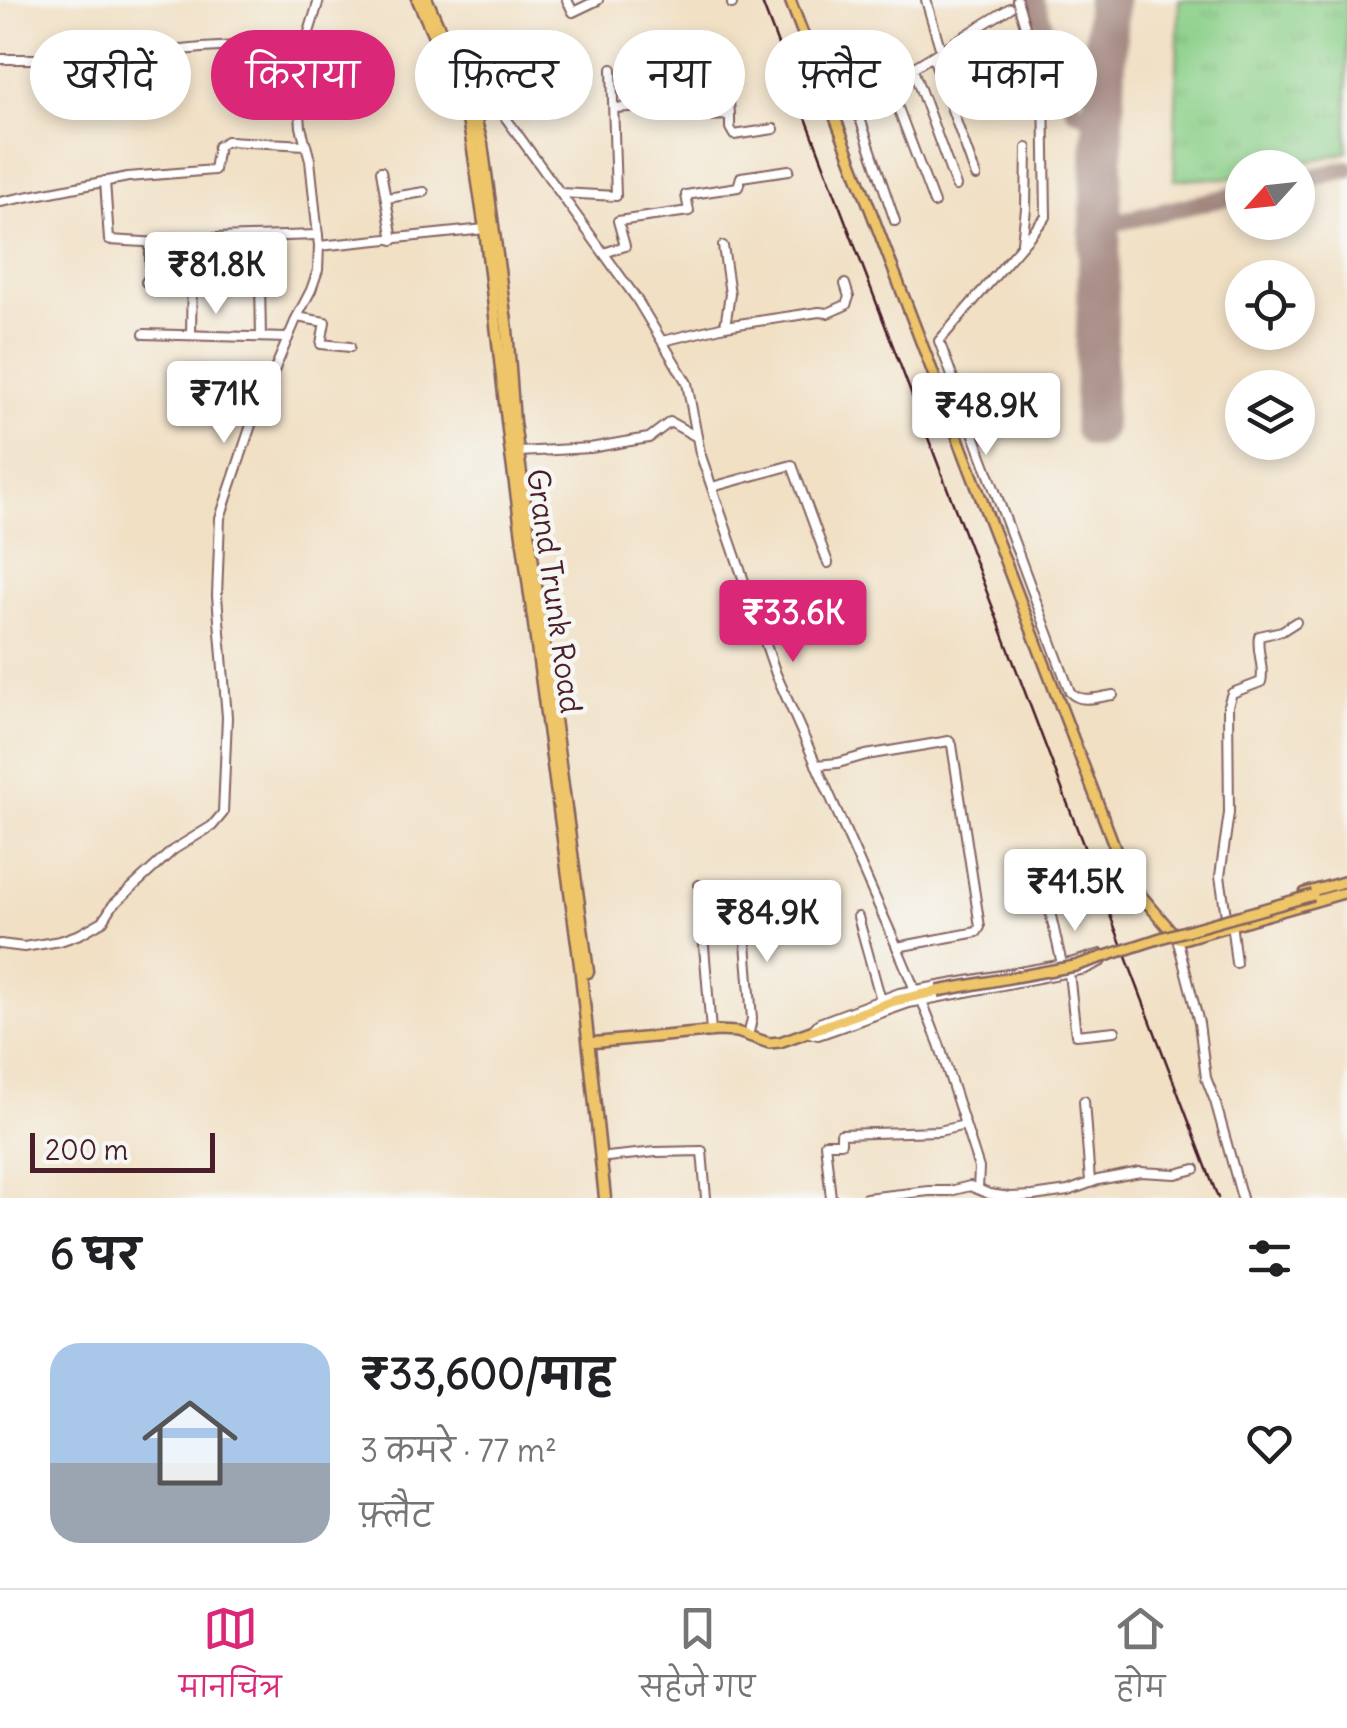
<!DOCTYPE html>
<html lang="hi">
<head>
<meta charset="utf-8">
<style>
	:root { --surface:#fff; --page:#f6f6f6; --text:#202124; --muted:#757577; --line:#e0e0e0; --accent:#db2777 }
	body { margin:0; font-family:Delius,"Playpen Sans Deva",sans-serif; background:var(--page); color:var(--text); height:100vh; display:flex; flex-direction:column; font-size:38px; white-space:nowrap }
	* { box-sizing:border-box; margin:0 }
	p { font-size:32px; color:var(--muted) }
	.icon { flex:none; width:55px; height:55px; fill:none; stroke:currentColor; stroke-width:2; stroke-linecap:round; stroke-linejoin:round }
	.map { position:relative; height:1198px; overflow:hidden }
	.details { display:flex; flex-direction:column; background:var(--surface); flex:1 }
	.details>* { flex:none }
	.banner { position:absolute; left:30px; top:30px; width:1288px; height:90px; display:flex; gap:20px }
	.needle { width:65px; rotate:243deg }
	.buttons { position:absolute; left:1225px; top:150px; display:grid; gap:20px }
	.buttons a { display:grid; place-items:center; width:90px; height:90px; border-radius:50%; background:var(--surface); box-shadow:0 5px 15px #0003; font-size:50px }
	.scale { position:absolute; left:30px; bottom:25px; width:185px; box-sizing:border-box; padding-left:10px; border:5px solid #4a1f2b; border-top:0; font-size:28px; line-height:35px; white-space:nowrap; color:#4a1f2b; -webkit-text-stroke:8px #f6f6f2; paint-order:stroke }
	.price { position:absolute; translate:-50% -85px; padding:0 22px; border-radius:10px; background:#fff; color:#222; font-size:32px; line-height:65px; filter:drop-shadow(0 2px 5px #0008) }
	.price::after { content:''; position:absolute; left:50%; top:60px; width:30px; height:22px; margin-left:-15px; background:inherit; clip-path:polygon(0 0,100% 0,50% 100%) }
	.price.on { background:var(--accent); color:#fff }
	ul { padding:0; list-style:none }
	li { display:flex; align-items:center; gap:30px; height:250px; padding:0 50px }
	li+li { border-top:2px solid var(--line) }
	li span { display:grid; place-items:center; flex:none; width:280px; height:200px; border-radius:30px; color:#555 }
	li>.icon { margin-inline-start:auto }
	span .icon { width:120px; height:120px; fill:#fffc; stroke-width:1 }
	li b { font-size:42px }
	h2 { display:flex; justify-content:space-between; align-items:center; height:120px; padding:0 50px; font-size:42px }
	.pill { padding:0 35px; border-radius:45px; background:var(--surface); box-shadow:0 5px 15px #0003; font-size:35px; line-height:90px }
	.pill.on { background:var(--accent); color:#fff }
	.menu { display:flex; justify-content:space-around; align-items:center; height:140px; border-top:2px solid var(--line); background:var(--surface); font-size:28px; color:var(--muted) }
	.menu a { display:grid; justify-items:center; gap:5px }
	.menu .on { color:var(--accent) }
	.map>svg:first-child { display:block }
	.grass { fill:url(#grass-tufts); stroke:#6a785a; stroke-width:2.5 }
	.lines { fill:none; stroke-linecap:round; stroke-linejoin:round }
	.taxiway { stroke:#9e8078; stroke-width:18 }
	.runway { stroke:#9e8078; stroke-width:42 }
	.minor-casing { stroke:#846361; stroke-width:12 }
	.major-casing { stroke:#846361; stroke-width:14 }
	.highway-casing { stroke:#846361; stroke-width:15 }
	.minor { stroke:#fff; stroke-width:8 }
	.major { stroke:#eec569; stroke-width:9 }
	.highway { stroke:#eec569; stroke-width:10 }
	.rail { stroke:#4a1f2b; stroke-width:2.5 }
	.major-bridge-casing { stroke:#846361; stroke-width:14; stroke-linecap:butt }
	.major-bridge { stroke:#eec569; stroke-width:9 }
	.labels { text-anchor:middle; stroke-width:9; stroke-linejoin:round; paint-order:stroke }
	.street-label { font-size:30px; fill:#4a1f2b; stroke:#f6f6f2 }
</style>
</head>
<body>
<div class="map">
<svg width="1347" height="1198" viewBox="0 0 1347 1198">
	<defs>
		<pattern id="grass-tufts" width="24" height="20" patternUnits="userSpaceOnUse" patternTransform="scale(2.5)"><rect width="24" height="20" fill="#8bd089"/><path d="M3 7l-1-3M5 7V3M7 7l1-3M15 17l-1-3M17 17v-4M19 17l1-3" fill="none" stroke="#79b276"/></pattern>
	</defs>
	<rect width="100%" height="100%" fill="#f6f6f2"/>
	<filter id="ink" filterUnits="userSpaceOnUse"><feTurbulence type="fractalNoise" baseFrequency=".01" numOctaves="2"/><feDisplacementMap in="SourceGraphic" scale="20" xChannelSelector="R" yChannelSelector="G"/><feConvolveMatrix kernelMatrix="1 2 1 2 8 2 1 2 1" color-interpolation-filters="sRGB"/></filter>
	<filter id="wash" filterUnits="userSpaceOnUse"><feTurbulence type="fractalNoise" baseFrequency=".0048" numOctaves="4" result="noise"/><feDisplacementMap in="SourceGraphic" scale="40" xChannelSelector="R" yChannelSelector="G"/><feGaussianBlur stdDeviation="2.25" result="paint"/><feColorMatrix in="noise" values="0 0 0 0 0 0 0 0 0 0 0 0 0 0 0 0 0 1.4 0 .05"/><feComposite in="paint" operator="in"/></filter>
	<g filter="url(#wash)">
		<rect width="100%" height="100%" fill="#f1e0c4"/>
		<path class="grass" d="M1179 0H1347V152L1285 167 1242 168V177L1174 180Z"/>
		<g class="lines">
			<g class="taxiway">
				<path d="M1035 0 1074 109C1091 120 1104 110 1105 91"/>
				<path d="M1298 181 1347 169"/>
				<path d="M1101 220 1122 221 1242 194"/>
			</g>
			<path class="runway" d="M1094 426 1107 0"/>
		</g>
	</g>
	<g filter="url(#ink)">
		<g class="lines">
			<g class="minor-casing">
				<g id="minor">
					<path d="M567 0 573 12 598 0"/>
					<path d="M732 0V4"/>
					<path d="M926 0 941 51"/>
					<path d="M1017 0 1044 87 1046 217 939 341 1070 692C1081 704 1098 697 1113 695"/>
					<path d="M933 57 976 176"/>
					<path d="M0 59H92L202 48 306 42"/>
					<path d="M912 67 956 186"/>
					<path d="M706 70 709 115"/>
					<path d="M886 76 934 203"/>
					<path d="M850 89 895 221"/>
					<path d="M826 97 916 66 1010 8"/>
					<path d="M471 102 481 100 495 103 636 298 687 383 700 453 776 674 897 947"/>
					<path d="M673 104V117L730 115 727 70"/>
					<path d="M614 108 673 104 670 64"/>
					<path d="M730 115V128L734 135 774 129"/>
					<path d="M306 145 301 127 299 100 305 71 306 42 319 0"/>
					<path d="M381 171 393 240"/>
					<path d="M105 181 109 240 161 243 213 238 318 235"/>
					<path d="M561 193 616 196 612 69"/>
					<path d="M387 198 424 192"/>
					<path d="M0 202 128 177 214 170 218 146 227 141 306 145 310 160 319 246 318 270 311 290 297 317 251 425 220 518 217 596 227 717 223 813 212 826 173 850 113 905 103 921 80 934 60 941 24 947 0 944"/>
					<path d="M188 241 192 271 191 335"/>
					<path d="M1022 242 1026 209 1027 148"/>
					<path d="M319 246 485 229"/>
					<path d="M604 253 625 246 618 221 689 211 686 195 738 187 741 177 789 170"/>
					<path d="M146 282 150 277V243"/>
					<path d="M260 283 261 337"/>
					<path d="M297 317 325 322 321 344 350 347"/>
					<path d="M725 326 819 312 828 313 846 305 849 297 845 284"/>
					<path d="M144 334 288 338"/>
					<path d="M663 341 725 326 730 294 723 246"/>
					<path d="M519 452 590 448 636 440 649 438 670 422 697 437"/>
					<path d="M712 487 792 465 828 563"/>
					<path d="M816 765 838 763 866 755 949 741 952 745 980 927 977 932 897 947 915 990"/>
					<path d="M699 885 711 1031"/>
					<path d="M742 892 752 1019 748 1036"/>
					<path d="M1048 903 1062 964"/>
					<path d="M858 917 881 1000"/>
					<path d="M1177 938 1199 1023 1206 1078 1215 1101 1242 1198"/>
					<path d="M1101 954 1103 959 1102 961 1085 969 909 1003 824 1033 818 1035 810 1033 819 1023 899 993 1070 963Z"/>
					<path d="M1236 963 1232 930 1226 916 1220 876 1229 813 1228 705 1232 693 1261 682C1265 666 1256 652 1259 636L1282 631 1296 622"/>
					<path d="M1069 973 1076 1035 1115 1031"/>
					<path d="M922 1001 939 1044 979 1168 978 1189"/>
					<path d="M1084 1101 1090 1182"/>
					<path d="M607 1157 656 1152 702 1151 706 1198"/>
					<path d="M831 1198 825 1143H841V1134L939 1131 965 1125"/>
					<path d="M866 1198 929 1191H950L970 1186 989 1194 1010 1197 1033 1196 1068 1191 1098 1180 1140 1172 1176 1174 1195 1169"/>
				</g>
			</g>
			<g class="major-casing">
				<g id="major">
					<path d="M790 0 1117 853 1139 893 1177 938 1183 939 1347 892"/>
					<path d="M1305 893 1347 881"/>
					<path d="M589 1043 718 1031 737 1032 769 1043 780 1042 894 1001 938 991"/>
				</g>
			</g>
			<g class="highway-casing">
				<g id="highway">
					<path d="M418 0 452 76 468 120 471 136 485 229 510 447 580 965 605 1198"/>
					<path d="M427 0 471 102 482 144 507 329 514 422 588 972"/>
				</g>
			</g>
			<use href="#minor" class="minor"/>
			<use href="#major" class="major"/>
			<use href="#highway" class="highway"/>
			<path class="rail" d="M761 0 1218 1198"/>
			<g class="major-bridge-casing">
				<path id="major-bridge" d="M938 991 1075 966 1164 937 1313 895"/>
			</g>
			<use href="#major-bridge" class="major-bridge"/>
		</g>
	</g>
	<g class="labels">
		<g class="street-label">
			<text transform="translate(554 591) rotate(82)" y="10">Grand Trunk Road</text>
		</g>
	</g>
</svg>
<div class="buttons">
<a><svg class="needle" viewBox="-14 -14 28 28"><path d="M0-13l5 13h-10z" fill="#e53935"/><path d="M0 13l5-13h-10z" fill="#757577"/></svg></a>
<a><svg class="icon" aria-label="locate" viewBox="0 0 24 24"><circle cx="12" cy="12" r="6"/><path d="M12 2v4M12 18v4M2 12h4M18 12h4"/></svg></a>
<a><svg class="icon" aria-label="layers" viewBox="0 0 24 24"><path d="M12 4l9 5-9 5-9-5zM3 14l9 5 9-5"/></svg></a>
</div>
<div class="scale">200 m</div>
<b class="price" style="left:216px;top:317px">₹81.8K</b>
<b class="price" style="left:224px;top:446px">₹71K</b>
<b class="price" style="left:986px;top:458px">₹48.9K</b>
<b class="price on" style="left:793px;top:665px">₹33.6K</b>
<b class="price" style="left:1075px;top:934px">₹41.5K</b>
<b class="price" style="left:767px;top:965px">₹84.9K</b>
<div class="banner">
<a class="pill">खरीदें</a>
<a class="pill on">किराया</a>
<a class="pill">फ़िल्टर</a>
<a class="pill">नया</a>
<a class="pill">फ़्लैट</a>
<a class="pill">मकान</a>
</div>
</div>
<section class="details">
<h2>6 घर<svg class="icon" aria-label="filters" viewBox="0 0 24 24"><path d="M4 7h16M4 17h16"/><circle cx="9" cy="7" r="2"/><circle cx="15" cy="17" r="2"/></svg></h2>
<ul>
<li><span style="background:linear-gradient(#a9c7e8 60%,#9aa5b1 0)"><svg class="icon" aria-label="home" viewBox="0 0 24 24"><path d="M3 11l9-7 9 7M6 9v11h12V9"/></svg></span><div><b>₹33,600/माह</b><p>3 कमरे · 77 m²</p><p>फ़्लैट</p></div><svg class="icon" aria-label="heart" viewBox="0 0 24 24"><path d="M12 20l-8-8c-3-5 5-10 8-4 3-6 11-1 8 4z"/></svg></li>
</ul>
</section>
<nav class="menu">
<a class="on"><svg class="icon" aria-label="map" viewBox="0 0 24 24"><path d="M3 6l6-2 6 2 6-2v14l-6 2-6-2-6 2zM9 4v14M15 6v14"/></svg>मानचित्र</a>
<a><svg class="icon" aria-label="saved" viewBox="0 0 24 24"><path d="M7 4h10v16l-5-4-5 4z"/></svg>सहेजे गए</a>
<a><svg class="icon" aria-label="home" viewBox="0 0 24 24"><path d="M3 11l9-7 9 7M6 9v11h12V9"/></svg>होम</a>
</nav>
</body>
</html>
